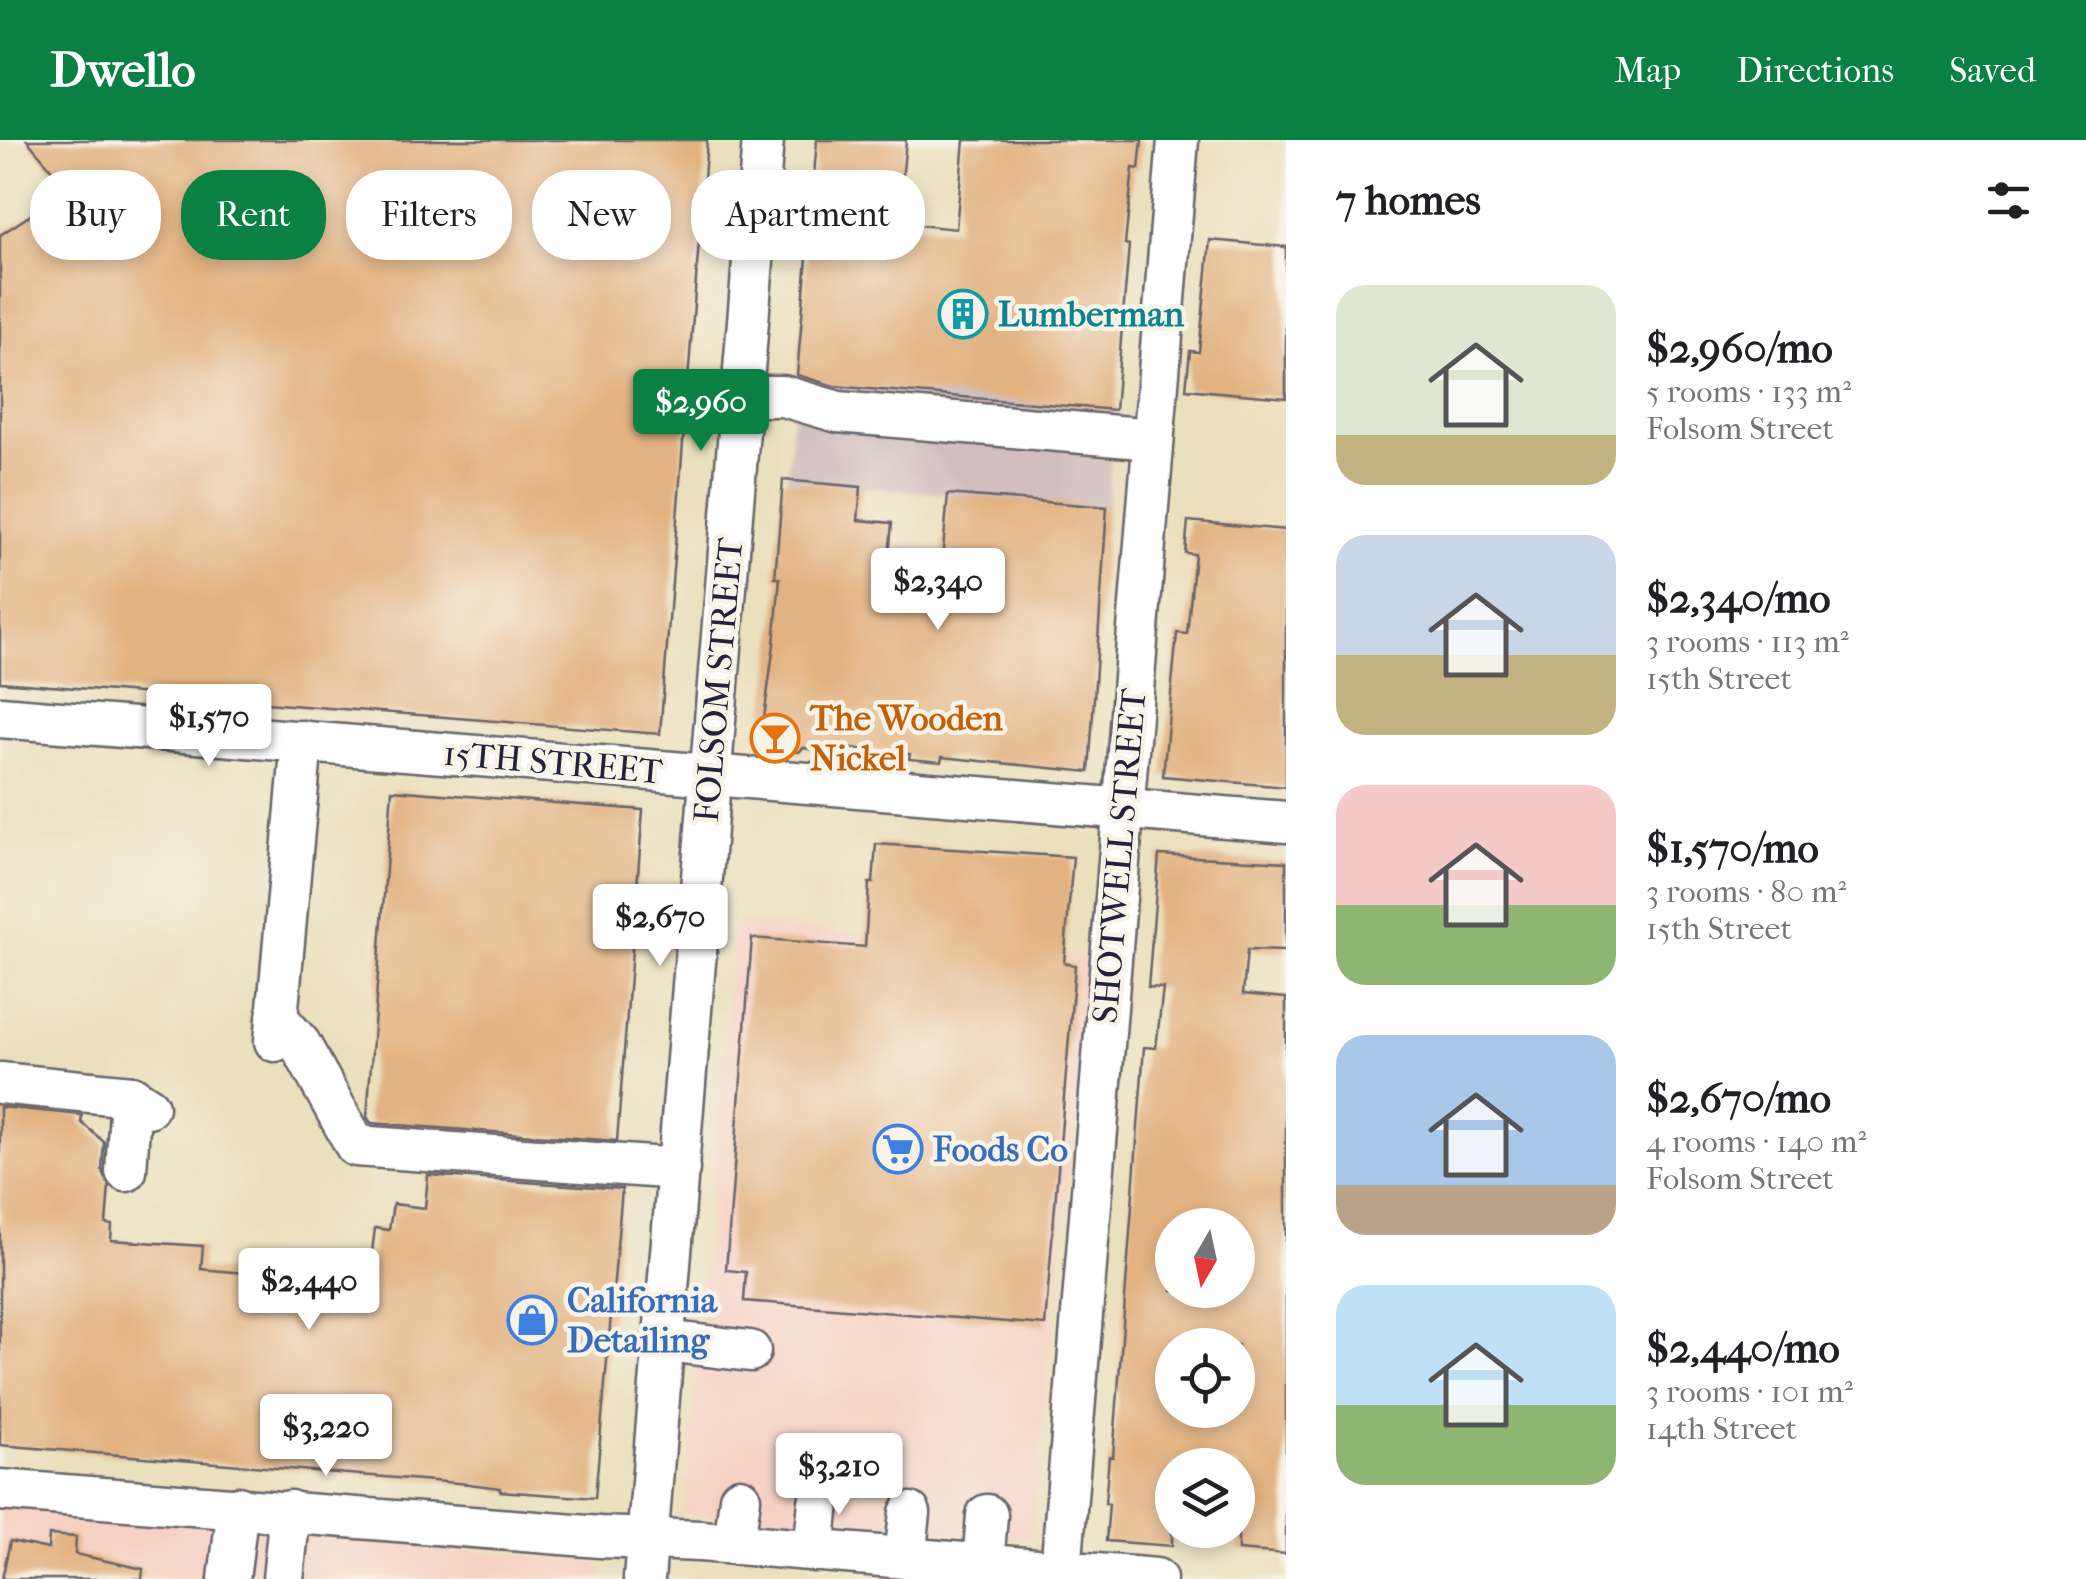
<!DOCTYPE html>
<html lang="en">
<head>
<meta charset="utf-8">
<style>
	:root { --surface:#fff; --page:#f2f2f2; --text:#202124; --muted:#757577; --accent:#0b8043 }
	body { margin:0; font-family:"IM FELL French Canon",serif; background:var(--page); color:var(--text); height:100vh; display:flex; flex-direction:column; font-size:38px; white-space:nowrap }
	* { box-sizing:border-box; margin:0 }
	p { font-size:32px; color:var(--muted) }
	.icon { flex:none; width:55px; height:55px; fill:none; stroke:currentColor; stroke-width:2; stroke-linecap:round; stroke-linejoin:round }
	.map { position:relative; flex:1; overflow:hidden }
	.drawer { display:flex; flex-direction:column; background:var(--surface); width:800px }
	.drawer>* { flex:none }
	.guide { position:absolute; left:30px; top:30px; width:950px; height:90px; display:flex; gap:20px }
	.needle { width:65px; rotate:189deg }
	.tools { position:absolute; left:1155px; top:1068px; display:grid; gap:20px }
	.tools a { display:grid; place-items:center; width:100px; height:100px; border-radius:50%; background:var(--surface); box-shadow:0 5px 15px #0003; font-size:50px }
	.price { position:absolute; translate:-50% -85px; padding:0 22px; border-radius:10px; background:#fff; color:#222; font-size:32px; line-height:65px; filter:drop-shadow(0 2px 5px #0008) }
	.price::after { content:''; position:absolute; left:50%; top:60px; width:30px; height:22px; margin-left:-15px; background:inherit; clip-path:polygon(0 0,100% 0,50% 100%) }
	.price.selected { background:var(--accent); color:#fff }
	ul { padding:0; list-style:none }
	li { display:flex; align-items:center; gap:30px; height:250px; padding:0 50px }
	li span { display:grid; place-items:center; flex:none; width:280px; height:200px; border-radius:30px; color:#555 }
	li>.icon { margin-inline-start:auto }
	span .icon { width:120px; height:120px; fill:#fffc; stroke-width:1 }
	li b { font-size:42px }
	h2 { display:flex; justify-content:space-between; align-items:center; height:120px; padding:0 50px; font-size:42px }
	.tag { padding:0 35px; border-radius:40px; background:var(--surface); box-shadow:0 5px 15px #0003; font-size:35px; line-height:90px }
	.tag.selected { background:var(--accent); color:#fff }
	header { display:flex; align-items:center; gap:60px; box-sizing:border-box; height:140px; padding:0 50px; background:var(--accent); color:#fff }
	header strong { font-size:48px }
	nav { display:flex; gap:55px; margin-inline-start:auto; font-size:35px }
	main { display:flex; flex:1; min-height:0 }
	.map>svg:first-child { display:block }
	.built { fill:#f6d2c4 }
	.industrial { fill:#d1bfbe }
	.building { fill:#e3b281; fill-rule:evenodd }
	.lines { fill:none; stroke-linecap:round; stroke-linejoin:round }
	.minor-casing { stroke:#686469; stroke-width:45 }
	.minor { stroke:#fff; stroke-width:40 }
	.labels { text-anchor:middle; stroke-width:9; stroke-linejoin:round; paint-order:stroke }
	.culture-label { font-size:35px; font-weight:bold; fill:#0d838f; stroke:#f7f3e8; text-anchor:start }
	.street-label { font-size:35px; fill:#22223b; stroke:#f7f3e8 }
	.food-label { font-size:35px; font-weight:bold; fill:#c56008; stroke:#f7f3e8; text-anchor:start }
	.shop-label { font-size:35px; font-weight:bold; fill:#366cbe; stroke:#f7f3e8; text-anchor:start }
</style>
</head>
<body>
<header>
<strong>Dwello</strong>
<nav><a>Map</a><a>Directions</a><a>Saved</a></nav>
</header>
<main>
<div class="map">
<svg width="1286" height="1439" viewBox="0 0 1286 1439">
	<rect width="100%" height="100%" fill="#f7f3e8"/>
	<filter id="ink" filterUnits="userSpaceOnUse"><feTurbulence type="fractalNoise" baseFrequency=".01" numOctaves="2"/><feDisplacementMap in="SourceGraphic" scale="20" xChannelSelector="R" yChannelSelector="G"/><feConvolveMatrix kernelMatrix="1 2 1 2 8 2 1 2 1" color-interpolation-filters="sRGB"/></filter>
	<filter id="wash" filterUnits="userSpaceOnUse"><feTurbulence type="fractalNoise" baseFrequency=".0048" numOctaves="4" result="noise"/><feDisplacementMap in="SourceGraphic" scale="40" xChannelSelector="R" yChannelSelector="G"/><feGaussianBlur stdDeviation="2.25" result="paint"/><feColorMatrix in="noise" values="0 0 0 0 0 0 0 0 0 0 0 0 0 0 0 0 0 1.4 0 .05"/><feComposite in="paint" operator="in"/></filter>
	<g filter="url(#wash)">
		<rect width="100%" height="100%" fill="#ebe0be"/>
		<g class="built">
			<path d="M734 782 1091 817 1031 1398 685 1373Z"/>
			<path d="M0 1367 203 1383 602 1423 601 1439H0Z"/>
		</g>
		<path class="industrial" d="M811 76 1129 105 1099 464 940 451 948 354 787 340Z"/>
		<g id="blocks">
			<g class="building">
				<path d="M27 0H707L660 594 0 542V95L69 50Z"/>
				<path d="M817 0H906L898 83 956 89 964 0H1142L1139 29 1133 28 1125 104 1129 105 1115 270 834 246 797 235Z"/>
				<path d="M1210 100 1286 107V258L1186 249 1190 211 1199 212Z"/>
				<path d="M783 340 861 347 858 380 892 383 886 450 939 456 948 354 1107 367 1089 632 942 617 941 622 909 619 910 614 849 608 834 621 828 610 803 608 799 612 760 608 774 504 780 438H775Z"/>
				<path d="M1188 381 1286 390V647L1163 636 1177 493 1187 494 1195 414 1185 413Z"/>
				<path d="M392 650 643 670 617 1001 371 983 367 977Z"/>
				<path d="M876 704 1073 717 1064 823 1075 825 1045 1185 744 1161 746 1132 726 1130 752 798 865 807 869 743H873Z"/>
				<path d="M1159 715 1286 722V811L1247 810 1243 854 1286 858V1414L1238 1410V1325H1172V1406L1106 1401 1109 1364 1105 1363 1109 1316 1113 1317 1144 907 1156 908 1163 848 1148 847ZM1172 1085H1238V1150H1172ZM1172 1205H1238V1270H1172Z"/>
				<path d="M0 967 82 975 81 982 104 1002 102 1030 109 1046 106 1084 112 1085 111 1100 203 1106 201 1129 368 1144 375 1088 389 1090 393 1064 425 1068 428 1035 622 1049 595 1358 500 1351V1348L469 1344 0 1305Z"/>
				<path d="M49 1395 76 1397 75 1414 143 1429 142 1439H2L10 1401 48 1409Z"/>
			</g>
		</g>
	</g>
	<g filter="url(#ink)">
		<use href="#blocks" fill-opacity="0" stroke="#686469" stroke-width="2.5"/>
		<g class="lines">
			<g class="minor-casing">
				<g id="minor">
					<path d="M741 256H783L838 272 1153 299"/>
					<path d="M0 577 1286 682"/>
					<path d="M277 878 300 904 356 1006 679 1029"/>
					<path d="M275 901 302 601"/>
					<path d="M0 943 131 956 148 967"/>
					<path d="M126 1031 131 956"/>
					<path d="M665 1201 750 1211"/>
					<path d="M0 1350 600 1397 700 1401 1156 1439"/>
					<path d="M734 1404 740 1358"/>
					<path d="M814 1411 819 1362"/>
					<path d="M905 1418 910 1373"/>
					<path d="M983 1424 987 1375"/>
					<path d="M1061 1431 1178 0"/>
					<path d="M229 1439 238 1367"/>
					<path d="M283 1439 290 1371"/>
					<path d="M644 1439 763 0"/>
				</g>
			</g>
			<use href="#minor" class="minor"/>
		</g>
	</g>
	<defs>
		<g id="building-ring" transform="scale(2.5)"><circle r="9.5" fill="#f7f3e8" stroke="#0f9aa8" stroke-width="1.5"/><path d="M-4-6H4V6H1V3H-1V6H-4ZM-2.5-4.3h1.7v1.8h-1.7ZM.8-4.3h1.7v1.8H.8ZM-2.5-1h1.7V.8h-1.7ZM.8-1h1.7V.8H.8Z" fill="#0f9aa8"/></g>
		<g id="bar-ring" transform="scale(2.5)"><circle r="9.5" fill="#f7f3e8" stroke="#e8710a" stroke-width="1.5"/><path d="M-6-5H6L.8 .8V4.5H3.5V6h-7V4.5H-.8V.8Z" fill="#e8710a"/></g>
		<g id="supermarket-ring" transform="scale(2.5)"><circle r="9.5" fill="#f7f3e8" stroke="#3f7fe0" stroke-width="1.5"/><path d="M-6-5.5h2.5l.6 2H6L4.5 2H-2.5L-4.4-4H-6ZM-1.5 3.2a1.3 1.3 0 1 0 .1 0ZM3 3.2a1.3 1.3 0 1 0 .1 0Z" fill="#3f7fe0"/></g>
		<g id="shop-ring" transform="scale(2.5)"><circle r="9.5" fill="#f7f3e8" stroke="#3f7fe0" stroke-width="1.5"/><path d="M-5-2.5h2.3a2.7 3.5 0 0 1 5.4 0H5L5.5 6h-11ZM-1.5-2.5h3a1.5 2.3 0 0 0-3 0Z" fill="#3f7fe0"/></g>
	</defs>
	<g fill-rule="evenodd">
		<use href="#building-ring" x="963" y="174"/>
		<use href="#bar-ring" x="775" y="598"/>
		<use href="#supermarket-ring" x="898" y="1009"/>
		<use href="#shop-ring" x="532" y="1180"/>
	</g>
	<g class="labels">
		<g class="culture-label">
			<text x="998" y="186">Lumberman</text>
		</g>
		<g class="street-label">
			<text transform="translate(718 540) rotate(-85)" y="12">FOLSOM STREET</text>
			<text transform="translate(553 622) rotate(5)" y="12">15TH STREET</text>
			<text transform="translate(1119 716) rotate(-85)" y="12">SHOTWELL STREET</text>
		</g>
		<g class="food-label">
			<text x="810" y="590">The Wooden<tspan x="810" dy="40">Nickel</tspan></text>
		</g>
		<g class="shop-label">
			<text x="933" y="1021">Foods Co</text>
			<text x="567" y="1172">California<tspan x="567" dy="40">Detailing</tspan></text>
		</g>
	</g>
</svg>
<div class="tools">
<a><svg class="needle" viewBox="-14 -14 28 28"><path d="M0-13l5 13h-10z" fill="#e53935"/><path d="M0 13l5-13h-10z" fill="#757577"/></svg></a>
<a><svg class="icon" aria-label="locate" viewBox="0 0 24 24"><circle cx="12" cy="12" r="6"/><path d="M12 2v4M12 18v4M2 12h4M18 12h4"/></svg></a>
<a><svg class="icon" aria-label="layers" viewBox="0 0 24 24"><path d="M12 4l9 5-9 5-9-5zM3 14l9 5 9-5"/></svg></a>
</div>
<b class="price selected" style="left:701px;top:314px">$2,960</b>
<b class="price" style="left:938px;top:493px">$2,340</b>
<b class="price" style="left:209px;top:629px">$1,570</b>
<b class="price" style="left:660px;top:829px">$2,670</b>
<b class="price" style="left:309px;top:1193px">$2,440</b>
<b class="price" style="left:326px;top:1339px">$3,220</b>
<b class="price" style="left:839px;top:1378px">$3,210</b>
<div class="guide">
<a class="tag">Buy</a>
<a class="tag selected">Rent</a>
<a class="tag">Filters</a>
<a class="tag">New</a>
<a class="tag">Apartment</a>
</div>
</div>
<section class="drawer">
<h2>7 homes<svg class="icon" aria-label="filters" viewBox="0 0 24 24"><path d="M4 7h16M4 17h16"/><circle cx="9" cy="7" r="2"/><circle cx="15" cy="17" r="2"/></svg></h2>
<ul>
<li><span style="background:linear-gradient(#dfe7d0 75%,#c2b280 0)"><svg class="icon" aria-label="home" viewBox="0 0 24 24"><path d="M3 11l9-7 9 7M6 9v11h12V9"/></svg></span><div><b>$2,960/mo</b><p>5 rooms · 133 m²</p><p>Folsom Street</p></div></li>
<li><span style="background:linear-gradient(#c9d6e8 60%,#c2b280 0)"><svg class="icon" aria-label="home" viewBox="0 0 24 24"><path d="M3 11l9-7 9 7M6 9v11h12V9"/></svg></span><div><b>$2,340/mo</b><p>3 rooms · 113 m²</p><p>15th Street</p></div></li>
<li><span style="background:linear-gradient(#f6c9c9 60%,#8fb573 0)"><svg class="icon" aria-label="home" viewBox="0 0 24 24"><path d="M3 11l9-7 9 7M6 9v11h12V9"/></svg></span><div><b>$1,570/mo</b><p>3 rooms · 80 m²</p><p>15th Street</p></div></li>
<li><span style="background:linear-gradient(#a9c7e8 75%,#b9a48a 0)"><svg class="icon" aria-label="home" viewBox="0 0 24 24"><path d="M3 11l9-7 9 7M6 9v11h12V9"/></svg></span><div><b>$2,670/mo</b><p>4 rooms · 140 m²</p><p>Folsom Street</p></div></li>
<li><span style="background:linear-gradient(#bfe0f5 60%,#8fb573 0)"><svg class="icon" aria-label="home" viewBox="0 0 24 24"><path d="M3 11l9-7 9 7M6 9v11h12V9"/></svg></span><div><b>$2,440/mo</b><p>3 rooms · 101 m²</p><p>14th Street</p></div></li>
</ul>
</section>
</main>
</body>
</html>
